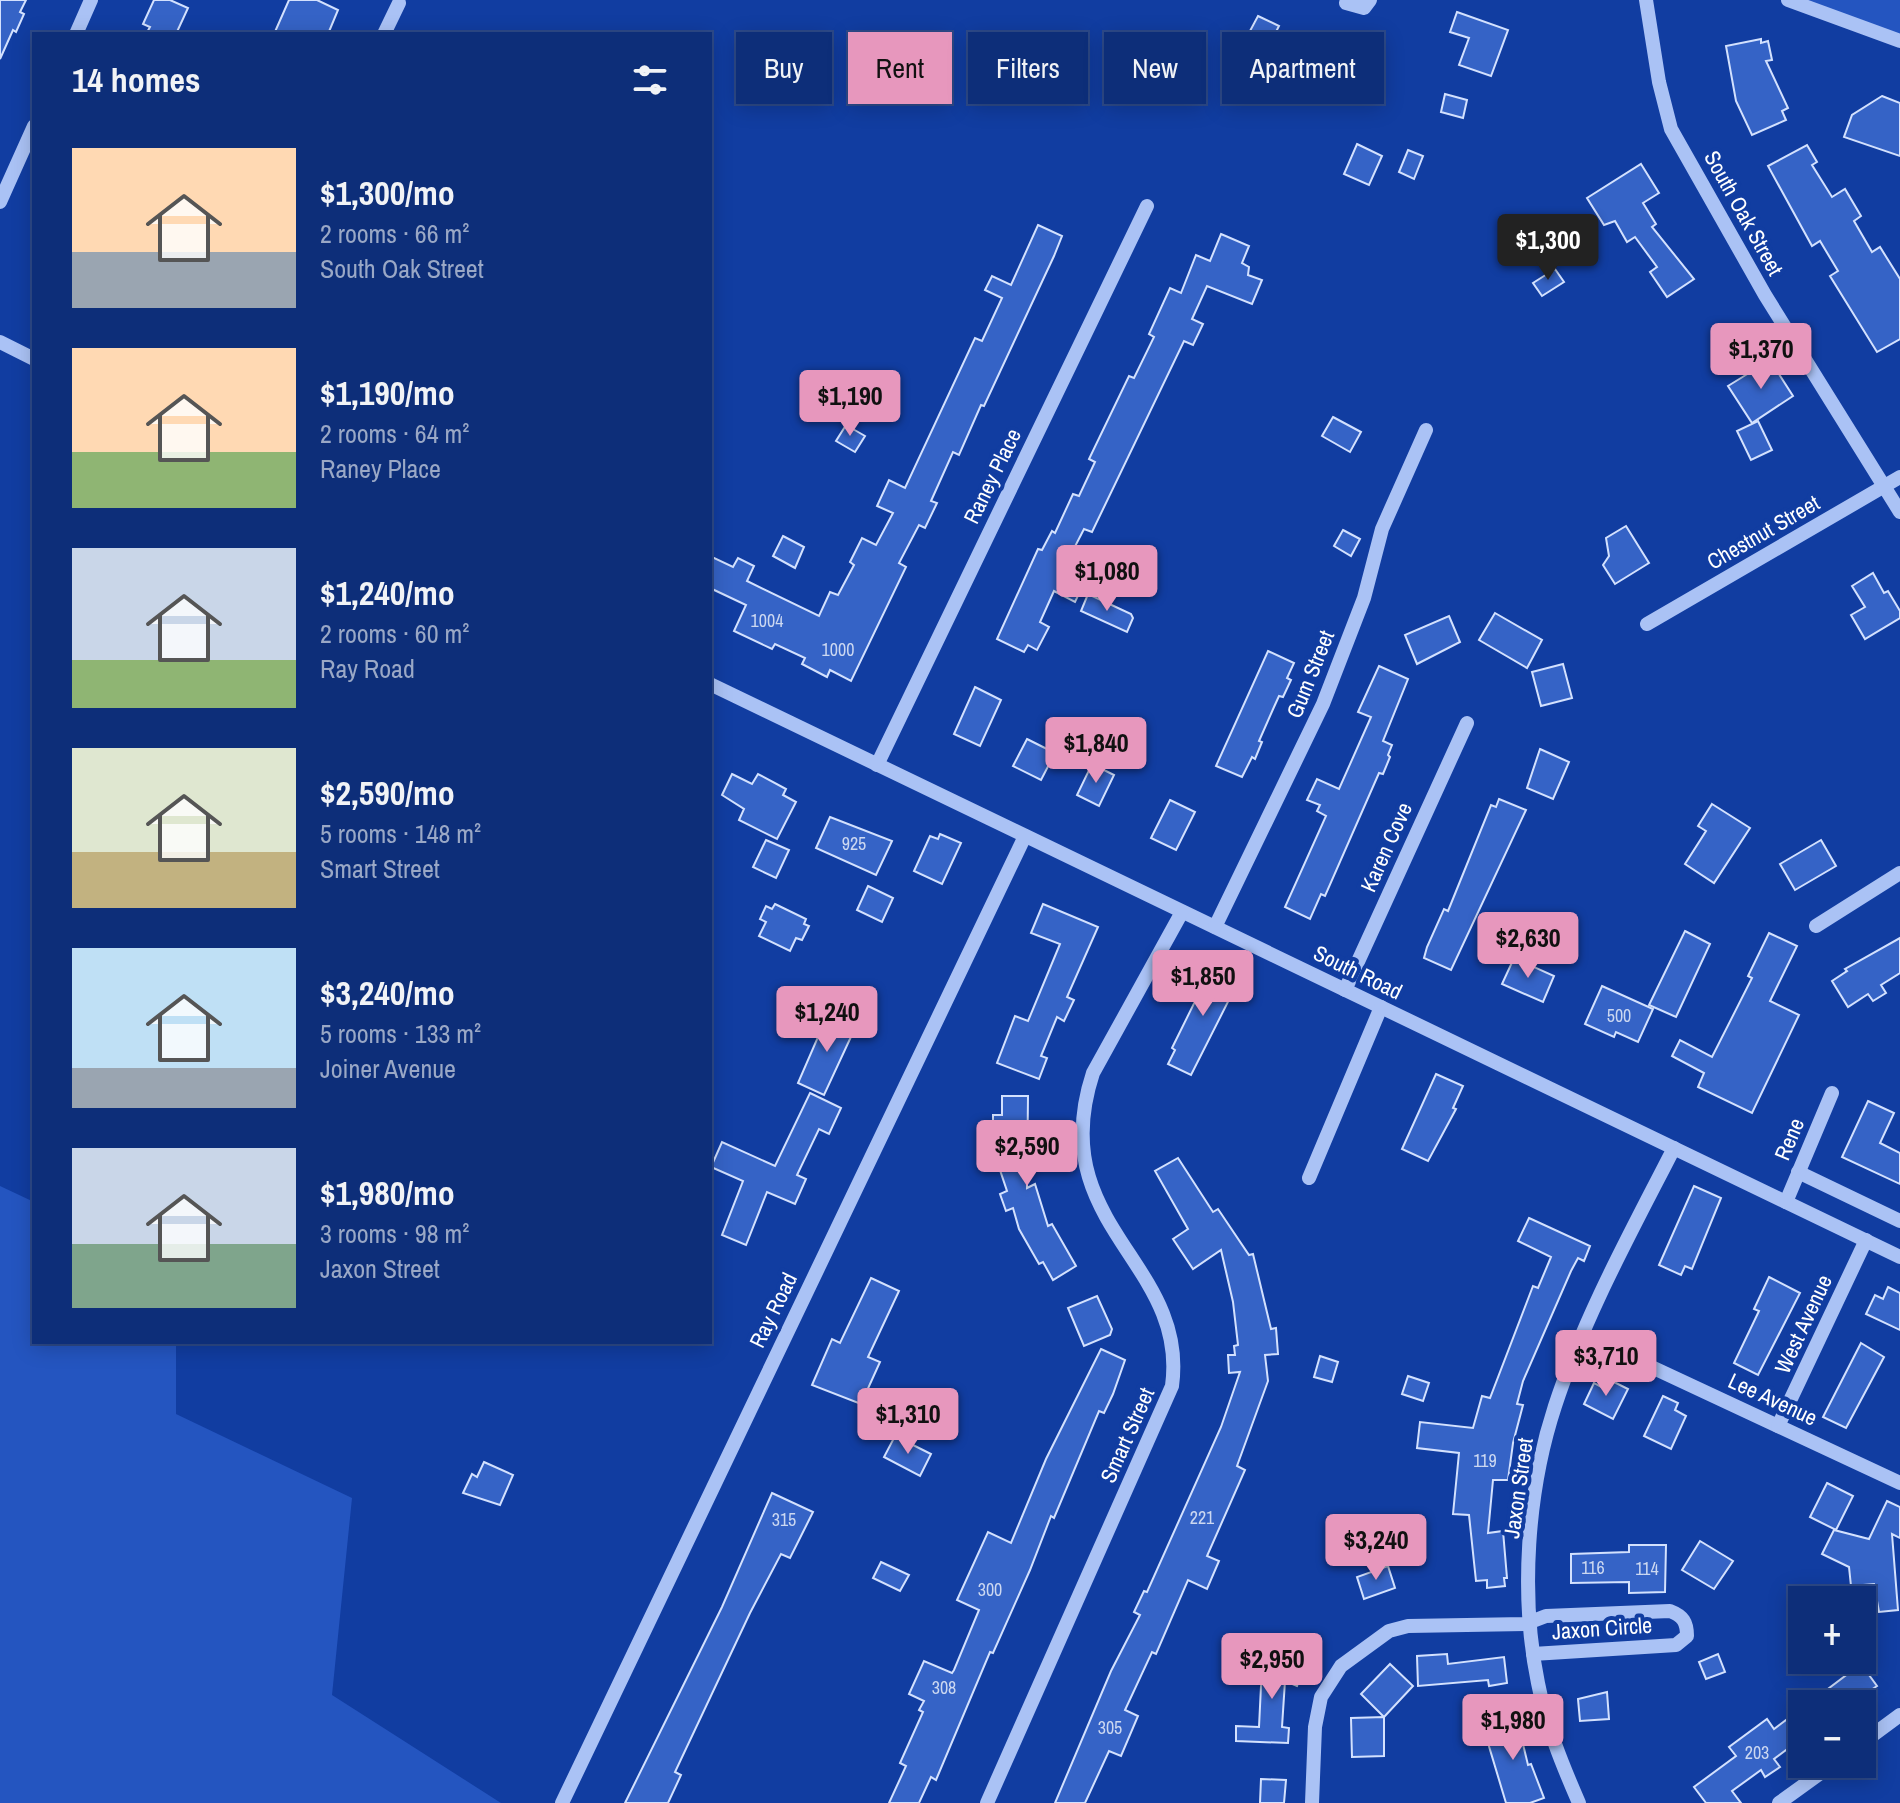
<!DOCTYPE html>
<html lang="en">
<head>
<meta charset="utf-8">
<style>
	:root { --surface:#0d2e79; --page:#1b3a80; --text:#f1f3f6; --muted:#9aa8c6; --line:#2d4a8a; --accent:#e797bd }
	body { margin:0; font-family:"Archivo Narrow",sans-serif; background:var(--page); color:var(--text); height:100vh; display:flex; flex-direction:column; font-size:30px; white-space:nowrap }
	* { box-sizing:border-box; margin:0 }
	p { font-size:26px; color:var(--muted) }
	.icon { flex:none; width:44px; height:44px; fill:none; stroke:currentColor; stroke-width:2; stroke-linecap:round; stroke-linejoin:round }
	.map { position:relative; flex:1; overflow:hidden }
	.drawer { position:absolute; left:32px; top:32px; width:680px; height:1312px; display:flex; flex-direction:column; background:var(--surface); border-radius:0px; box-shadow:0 4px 20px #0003,0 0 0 2px var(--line) }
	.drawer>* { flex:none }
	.guide { position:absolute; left:736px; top:32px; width:760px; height:72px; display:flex; gap:16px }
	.controls { position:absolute; left:1788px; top:1586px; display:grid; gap:16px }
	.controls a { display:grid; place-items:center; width:88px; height:88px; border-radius:0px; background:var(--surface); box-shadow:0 4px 20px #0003,0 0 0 2px var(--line); font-size:40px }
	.price { position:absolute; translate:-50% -68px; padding:0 18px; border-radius:8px; background:var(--accent); color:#111; font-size:26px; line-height:52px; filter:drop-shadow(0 2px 4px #0008) }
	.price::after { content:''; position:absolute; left:50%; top:48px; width:24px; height:18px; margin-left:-12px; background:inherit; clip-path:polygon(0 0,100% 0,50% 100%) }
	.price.selected { background:#222; color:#fff }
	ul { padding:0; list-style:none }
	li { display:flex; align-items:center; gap:24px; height:200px; padding:0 40px }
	li span { display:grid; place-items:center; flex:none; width:224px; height:160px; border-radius:0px; color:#555 }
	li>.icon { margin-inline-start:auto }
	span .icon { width:96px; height:96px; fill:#fffc; stroke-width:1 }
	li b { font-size:34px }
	h2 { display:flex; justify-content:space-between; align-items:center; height:96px; padding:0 40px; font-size:34px }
	.chip { padding:0 28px; border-radius:0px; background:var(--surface); box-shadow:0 4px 20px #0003,0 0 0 2px var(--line); font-size:28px; line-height:72px }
	.chip.selected { background:var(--accent); color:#111 }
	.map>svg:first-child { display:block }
	.green { fill:#2455c0 }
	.building { fill:#3563c6; stroke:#d3e1fe; stroke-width:2 }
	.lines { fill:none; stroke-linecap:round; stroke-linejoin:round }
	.minor { stroke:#aac2f5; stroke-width:14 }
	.labels { text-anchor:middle; stroke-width:8; stroke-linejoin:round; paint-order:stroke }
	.number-label { font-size:18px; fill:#ccd8f1 }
	.street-label { font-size:22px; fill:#fff; stroke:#113da1 }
</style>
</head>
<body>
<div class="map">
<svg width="1900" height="1803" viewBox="0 0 1900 1803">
	<rect width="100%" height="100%" fill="#113da1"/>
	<g class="green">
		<path d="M1788 0H1900V41Z"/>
		<path d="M0 1186 34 1202V1342H176V1414L352 1498 332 1695 501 1803H0Z"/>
	</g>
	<g class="building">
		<path d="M0 0H26L20 12 24 14 16 32 13 30 0 59Z"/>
		<path d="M154 0H170L188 8 176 34H146L150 27 143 24Z"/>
		<path d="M289 0H317L338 10 328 34H274Z"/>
		<path d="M1457 12 1508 30 1491 76 1459 65 1469 38 1450 32Z"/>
		<path d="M1258 16 1279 26 1264 55 1243 44Z"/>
		<path d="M1761 39V43L1768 41 1772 60 1766 61 1788 108 1782 111 1786 120 1752 135 1736 101 1726 46Z"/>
		<path d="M1445 94 1467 100 1463 118 1441 112Z"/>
		<path d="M1882 96 1900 103V156L1844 137 1852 115Z"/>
		<path d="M1357 144 1382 156 1369 185 1344 174Z"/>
		<path d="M1807 145 1817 162 1812 165 1832 197 1845 189 1861 216 1854 221 1872 252 1880 247 1900 279V339L1877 352 1830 276 1838 271 1820 241 1812 246 1768 166Z"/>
		<path d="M1408 150 1423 156 1414 179 1399 172Z"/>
		<path d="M1641 164 1659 193 1643 203 1656 224 1652 227 1694 279 1667 297 1650 272 1657 267 1635 237 1627 242 1615 221 1604 225 1587 198Z"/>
		<path d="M1038 225 1062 236 1054 256 984 406 981 405 959 455 953 452 931 501 937 503 925 528 919 525 899 563 906 567 851 681 830 670 827 677 802 664 805 658 775 644 772 649 734 631 746 605 710 588V556L733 567 738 558 754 566 747 581 819 616 830 592 838 595 854 565 850 562 862 538 876 545 893 513 877 506 889 480 905 488 975 338 982 341 1002 298 985 290 992 276 1011 285Z"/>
		<path d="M1221 234 1249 246 1242 263 1249 267 1248 275 1262 280 1252 304 1207 286 1192 319 1203 324 1193 345 1184 341 1092 532 1084 529 1068 560 1090 571 1075 602 1054 591 1040 622 1049 627 1037 650 1028 645 1024 652 997 639 1038 549 1042 550 1052 531 1055 533 1073 494 1079 496 1095 462 1089 459 1129 376 1134 378 1154 337 1149 334 1170 288 1181 293 1196 255 1210 261Z"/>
		<path d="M1555 269 1564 282 1542 296 1533 283Z"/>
		<path d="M1770 360 1793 396 1752 423 1728 386Z"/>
		<path d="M1333 417 1361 432 1350 452 1322 436Z"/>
		<path d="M1758 421 1772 450 1751 460 1737 431Z"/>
		<path d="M846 425 865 436 855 452 836 441Z"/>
		<path d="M1626 526 1649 563 1615 584 1603 565 1609 556 1606 538Z"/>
		<path d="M1343 530 1360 539 1351 556 1334 546Z"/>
		<path d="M783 536 804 547 795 568 773 556Z"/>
		<path d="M1873 573 1884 593 1888 591 1900 611V618L1865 639 1851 615 1865 607 1852 586Z"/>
		<path d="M1088 594 1131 614 1133 618 1127 632 1081 611Z"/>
		<path d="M1495 613 1542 640 1527 668 1479 640Z"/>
		<path d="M1449 616 1460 642 1417 664 1405 635Z"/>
		<path d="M1268 651 1294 663 1287 678 1291 680 1283 697 1279 696 1274 707 1259 741 1262 742 1255 759 1252 757 1242 777 1216 766Z"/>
		<path d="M1563 664 1572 698 1541 706 1532 672Z"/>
		<path d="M1379 666 1408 679 1383 741 1392 745 1388 755 1390 757 1383 774 1379 773 1325 896 1321 894 1310 919 1285 907 1326 816 1317 811 1320 805 1307 800 1317 779 1339 789 1371 717 1358 712Z"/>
		<path d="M975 687 1001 700 980 746 954 734Z"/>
		<path d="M1027 739 1055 753 1041 780 1013 766Z"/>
		<path d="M1540 749 1569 762 1553 799 1527 788Z"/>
		<path d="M1092 764 1114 775 1099 806 1077 795Z"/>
		<path d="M732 774 752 784 758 774 786 789 783 795 796 802 777 839 739 820 744 809 722 795Z"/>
		<path d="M1499 799 1526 810 1451 970 1424 958 1427 947 1444 909 1448 911 1491 805 1496 807Z"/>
		<path d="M1170 800 1195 812 1176 850 1151 838Z"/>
		<path d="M1712 804 1750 828 1714 883 1685 864 1706 831 1698 826Z"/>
		<path d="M830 817 892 841 876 875 816 848Z"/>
		<path d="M940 834 961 843 942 884 914 871 930 836 938 839Z"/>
		<path d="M766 840 789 850 776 878 753 867Z"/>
		<path d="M1821 840 1836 866 1795 890 1780 864Z"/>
		<path d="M868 886 893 898 882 922 857 910Z"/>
		<path d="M775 904 806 919 804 924 809 926 802 940 796 938 790 951 759 936 766 922 760 919 766 906 772 909Z"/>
		<path d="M1043 904 1098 927 1067 997 1074 1000 1064 1021 1057 1017 1041 1056 1047 1058 1039 1079 997 1063 1015 1016 1028 1021 1060 944 1031 933Z"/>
		<path d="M1685 931 1710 944 1676 1017 1649 1005Z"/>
		<path d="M1769 933 1797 946 1770 1001 1799 1015 1752 1113 1698 1087 1704 1073 1672 1056 1680 1040 1712 1057 1752 978 1748 976Z"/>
		<path d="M1900 938V973L1881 985 1886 993 1873 1001 1868 994 1848 1007 1832 981 1847 971 1845 969Z"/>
		<path d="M1514 958 1554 976 1543 1002 1502 984Z"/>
		<path d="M1214 963 1241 976 1191 1075 1168 1064 1175 1050 1172 1048Z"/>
		<path d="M1602 986 1653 1009 1638 1042 1616 1032 1614 1037 1585 1024Z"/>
		<path d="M828 1014 856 1026 824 1095 798 1083Z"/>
		<path d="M1436 1074 1463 1086 1453 1108 1456 1109 1428 1161 1402 1149Z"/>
		<path d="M810 1093 841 1108 829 1134 819 1129 797 1175 806 1179 795 1204 767 1192 746 1245 722 1235 743 1181 711 1167 722 1142 775 1166Z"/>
		<path d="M1002 1096H1028L1027 1188 1035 1184 1048 1226 1052 1224 1076 1266 1053 1280 1043 1262 1039 1264 1019 1229 1013 1208 1006 1211 1000 1194 1007 1191 1000 1170 1001 1133H993V1115H1002Z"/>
		<path d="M1868 1101 1894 1113 1880 1143 1900 1153V1184L1842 1157Z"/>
		<path d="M1178 1158 1213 1212 1218 1209 1249 1255 1253 1254 1271 1329 1276 1328 1278 1354 1265 1355 1268 1381 1237 1466 1245 1470 1207 1556 1219 1561 1207 1589 1188 1580 1156 1654 1152 1652 1125 1710 1138 1716 1121 1756 1109 1751 1085 1803H1055L1111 1671 1140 1615 1134 1612 1144 1591 1147 1592 1221 1427 1240 1372 1229 1373 1228 1355H1235L1234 1346 1238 1345 1233 1302 1221 1250 1193 1269 1173 1239 1188 1229 1155 1171Z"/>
		<path d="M1694 1186 1721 1198 1692 1269 1685 1266 1681 1275 1659 1265Z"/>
		<path d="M1529 1218 1590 1246 1584 1261 1578 1258 1571 1271 1523 1381 1517 1404 1523 1405 1513 1443 1508 1480H1493L1488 1533 1503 1531 1507 1578H1504L1505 1586 1487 1588V1580L1476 1581 1469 1515 1453 1514 1459 1453 1417 1448 1420 1422 1473 1428 1482 1396 1490 1398 1533 1286 1538 1288 1551 1257 1518 1241Z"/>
		<path d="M1769 1277 1800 1293 1758 1375 1734 1363 1759 1311 1754 1309Z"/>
		<path d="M871 1278 899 1291 868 1357 880 1362 861 1404 812 1385 832 1339 840 1343Z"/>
		<path d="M1888 1287 1900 1293V1330L1866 1314 1875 1295 1883 1299Z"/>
		<path d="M1097 1296 1112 1329 1110 1335 1084 1346 1068 1308Z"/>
		<path d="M1861 1343 1884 1357 1846 1428 1823 1417Z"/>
		<path d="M1101 1349 1125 1360 1113 1394 1104 1413 1099 1411 1054 1518 1051 1516 1030 1570 993 1653 990 1652 936 1780 931 1777 919 1803H889L906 1766 900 1763 923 1712 919 1710 924 1701 909 1694 924 1661 952 1673 954 1670 979 1610 957 1600 988 1532 1011 1543 1046 1459Z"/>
		<path d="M1320 1356 1338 1362 1332 1382 1314 1377Z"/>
		<path d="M1408 1376 1429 1383 1423 1401 1402 1394Z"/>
		<path d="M1606 1378 1628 1389 1613 1419 1584 1404 1594 1383 1601 1387Z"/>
		<path d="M1663 1396 1678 1403 1675 1410 1686 1416 1671 1449 1644 1436Z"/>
		<path d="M895 1436 931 1454 920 1476 884 1457Z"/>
		<path d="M484 1462 513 1475 500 1505 463 1493 472 1474 477 1477Z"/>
		<path d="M1827 1483 1853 1496 1836 1530 1810 1517Z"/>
		<path d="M772 1493 813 1512 790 1558 781 1554 750 1613 675 1772 681 1775 668 1803H625L722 1607Z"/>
		<path d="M1887 1501 1900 1507V1538L1892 1534 1898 1610 1879 1612 1874 1584 1851 1586 1849 1567 1822 1554 1834 1530 1869 1539Z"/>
		<path d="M1700 1541 1733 1561 1714 1589 1682 1570Z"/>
		<path d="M1629 1545H1666L1665 1592 1629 1593V1582L1571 1583V1554L1629 1552Z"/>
		<path d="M881 1562 909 1575 900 1591 873 1578Z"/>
		<path d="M1388 1566 1395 1588 1364 1599 1357 1577Z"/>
		<path d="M1265 1651 1305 1666 1297 1686 1285 1681 1282 1727 1289 1728 1288 1743 1236 1741V1726L1259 1727 1261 1686 1267 1670 1259 1667Z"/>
		<path d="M1447 1654 1448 1664 1504 1657 1507 1683 1489 1686 1488 1680 1418 1686 1417 1656Z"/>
		<path d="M1718 1654 1725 1672 1706 1679 1699 1662Z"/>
		<path d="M1390 1664 1413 1686 1384 1717 1361 1694Z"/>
		<path d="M1861 1664 1877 1686 1868 1692 1872 1698 1863 1704H1808Z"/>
		<path d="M1607 1692 1609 1719 1580 1721 1578 1699Z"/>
		<path d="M1802 1708V1738L1774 1759 1780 1767 1765 1777 1761 1770 1732 1791 1741 1803H1706L1694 1787 1736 1756 1729 1747 1767 1719 1774 1729Z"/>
		<path d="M1516 1715 1528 1765 1531 1764 1544 1798 1530 1803H1506L1488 1743 1492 1741 1487 1722Z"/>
		<path d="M1384 1717V1756L1352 1757 1351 1718Z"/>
		<path d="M1261 1779 1286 1780 1284 1803H1260Z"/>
	</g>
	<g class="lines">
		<g class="minor">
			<path d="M1646 0 1659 82 1671 129 1765 295 1900 512"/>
			<path d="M1788 0 1900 41"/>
			<path d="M1346 3 1364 8 1370 0"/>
			<path d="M76 34 91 0"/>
			<path d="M384 34 399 3"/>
			<path d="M0 202 34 126"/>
			<path d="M0 342 34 359"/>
			<path d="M1647 624 1900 477"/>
			<path d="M710 684 1900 1257"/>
			<path d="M877 765 1147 206"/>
			<path d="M1816 926 1900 873"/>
			<path d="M1215 927 1323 704 1364 598 1382 529 1426 430"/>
			<path d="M1345 990 1467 723"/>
			<path d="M1798 1172 1900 1221"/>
			<path d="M1309 1178 1381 1007"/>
			<path d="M1786 1202 1832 1093"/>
			<path d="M1583 1335 1900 1483"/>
			<path d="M1778 1426 1866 1240"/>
			<path d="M1862 1743 1900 1715"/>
			<path d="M562 1803 1025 836"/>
			<path d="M987 1803 1172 1386C1189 1262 1043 1225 1093 1073L1182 912"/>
			<path d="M1312 1803 1315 1727 1321 1697 1341 1666 1389 1631 1408 1626 1525 1624 1546 1616 1670 1611C1683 1616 1687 1622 1687 1636L1676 1645 1533 1654"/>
			<path d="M1579 1803C1562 1764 1546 1725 1538 1683 1520 1596 1527 1491 1555 1406 1584 1317 1631 1232 1674 1148"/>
			<path d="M1779 1803 1833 1764"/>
		</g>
	</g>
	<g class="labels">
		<g class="number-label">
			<text x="767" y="627">1004</text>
			<text x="838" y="656">1000</text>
			<text x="854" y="850">925</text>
			<text x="1619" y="1022">500</text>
			<text x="1485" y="1467">119</text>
			<text x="1202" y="1524">221</text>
			<text x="784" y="1526">315</text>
			<text x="1593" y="1574">116</text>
			<text x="1647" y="1575">114</text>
			<text x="990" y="1596">300</text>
			<text x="944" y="1694">308</text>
			<text x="1110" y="1734">305</text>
			<text x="1757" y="1759">203</text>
		</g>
		<g class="street-label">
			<text transform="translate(1744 213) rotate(61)" y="8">South Oak Street</text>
			<text transform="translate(992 476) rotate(-64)" y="8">Raney Place</text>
			<text transform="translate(1763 532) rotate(-30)" y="8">Chestnut Street</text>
			<text transform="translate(1310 674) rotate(-68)" y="8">Gum Street</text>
			<text transform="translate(1386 847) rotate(-66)" y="8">Karen Cove</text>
			<text transform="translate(1358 972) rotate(26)" y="8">South Road</text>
			<text transform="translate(1789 1139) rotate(-67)" y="8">Rene</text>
			<text transform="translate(773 1310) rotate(-64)" y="8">Ray Road</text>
			<text transform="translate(1803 1324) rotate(-65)" y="8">West Avenue</text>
			<text transform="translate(1773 1399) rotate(25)" y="8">Lee Avenue</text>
			<text transform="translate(1127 1435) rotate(-66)" y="8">Smart Street</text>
			<text transform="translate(1518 1488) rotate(-82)" y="8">Jaxon Street</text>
			<text transform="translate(1602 1628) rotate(-4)" y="8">Jaxon Circle</text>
		</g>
	</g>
</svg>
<div class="controls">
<a>+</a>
<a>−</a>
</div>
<b class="price selected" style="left:1548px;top:282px">$1,300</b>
<b class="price" style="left:1761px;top:391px">$1,370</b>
<b class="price" style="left:850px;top:438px">$1,190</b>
<b class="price" style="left:1107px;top:613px">$1,080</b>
<b class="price" style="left:1096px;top:785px">$1,840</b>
<b class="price" style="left:1528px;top:980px">$2,630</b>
<b class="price" style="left:1203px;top:1018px">$1,850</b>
<b class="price" style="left:827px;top:1054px">$1,240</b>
<b class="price" style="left:1027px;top:1188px">$2,590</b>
<b class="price" style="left:1606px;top:1398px">$3,710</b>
<b class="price" style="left:908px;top:1456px">$1,310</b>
<b class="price" style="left:1376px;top:1582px">$3,240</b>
<b class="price" style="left:1272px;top:1701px">$2,950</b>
<b class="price" style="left:1513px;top:1762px">$1,980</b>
<div class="guide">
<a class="chip">Buy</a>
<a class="chip selected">Rent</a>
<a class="chip">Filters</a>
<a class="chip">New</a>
<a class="chip">Apartment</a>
</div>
<section class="drawer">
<h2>14 homes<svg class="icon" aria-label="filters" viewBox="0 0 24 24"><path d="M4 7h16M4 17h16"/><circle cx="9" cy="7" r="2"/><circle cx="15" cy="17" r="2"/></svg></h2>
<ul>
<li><span style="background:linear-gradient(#ffd9b3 65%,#9aa5b1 0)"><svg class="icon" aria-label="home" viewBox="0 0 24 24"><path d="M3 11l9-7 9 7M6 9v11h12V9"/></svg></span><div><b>$1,300/mo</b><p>2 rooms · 66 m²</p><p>South Oak Street</p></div></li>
<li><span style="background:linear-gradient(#ffd9b3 65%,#8fb573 0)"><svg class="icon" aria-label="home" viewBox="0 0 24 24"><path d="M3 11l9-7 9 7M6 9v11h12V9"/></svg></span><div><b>$1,190/mo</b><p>2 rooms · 64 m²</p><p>Raney Place</p></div></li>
<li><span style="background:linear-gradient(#c9d6e8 70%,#8fb573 0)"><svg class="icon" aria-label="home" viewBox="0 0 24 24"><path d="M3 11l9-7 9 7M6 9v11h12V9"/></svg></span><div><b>$1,240/mo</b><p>2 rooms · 60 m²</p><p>Ray Road</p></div></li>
<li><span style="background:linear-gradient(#dfe7d0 65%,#c2b280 0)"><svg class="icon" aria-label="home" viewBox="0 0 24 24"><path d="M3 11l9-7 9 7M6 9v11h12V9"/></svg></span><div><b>$2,590/mo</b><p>5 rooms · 148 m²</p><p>Smart Street</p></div></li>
<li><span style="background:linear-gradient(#bfe0f5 75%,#9aa5b1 0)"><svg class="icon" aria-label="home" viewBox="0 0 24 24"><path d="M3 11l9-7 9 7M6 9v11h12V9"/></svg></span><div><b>$3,240/mo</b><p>5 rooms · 133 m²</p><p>Joiner Avenue</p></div></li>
<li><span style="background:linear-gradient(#c9d6e8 60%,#7fa58c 0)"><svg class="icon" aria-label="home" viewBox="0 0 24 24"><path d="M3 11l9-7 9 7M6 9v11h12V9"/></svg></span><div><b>$1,980/mo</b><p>3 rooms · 98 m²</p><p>Jaxon Street</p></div></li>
</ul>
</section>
</div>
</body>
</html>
